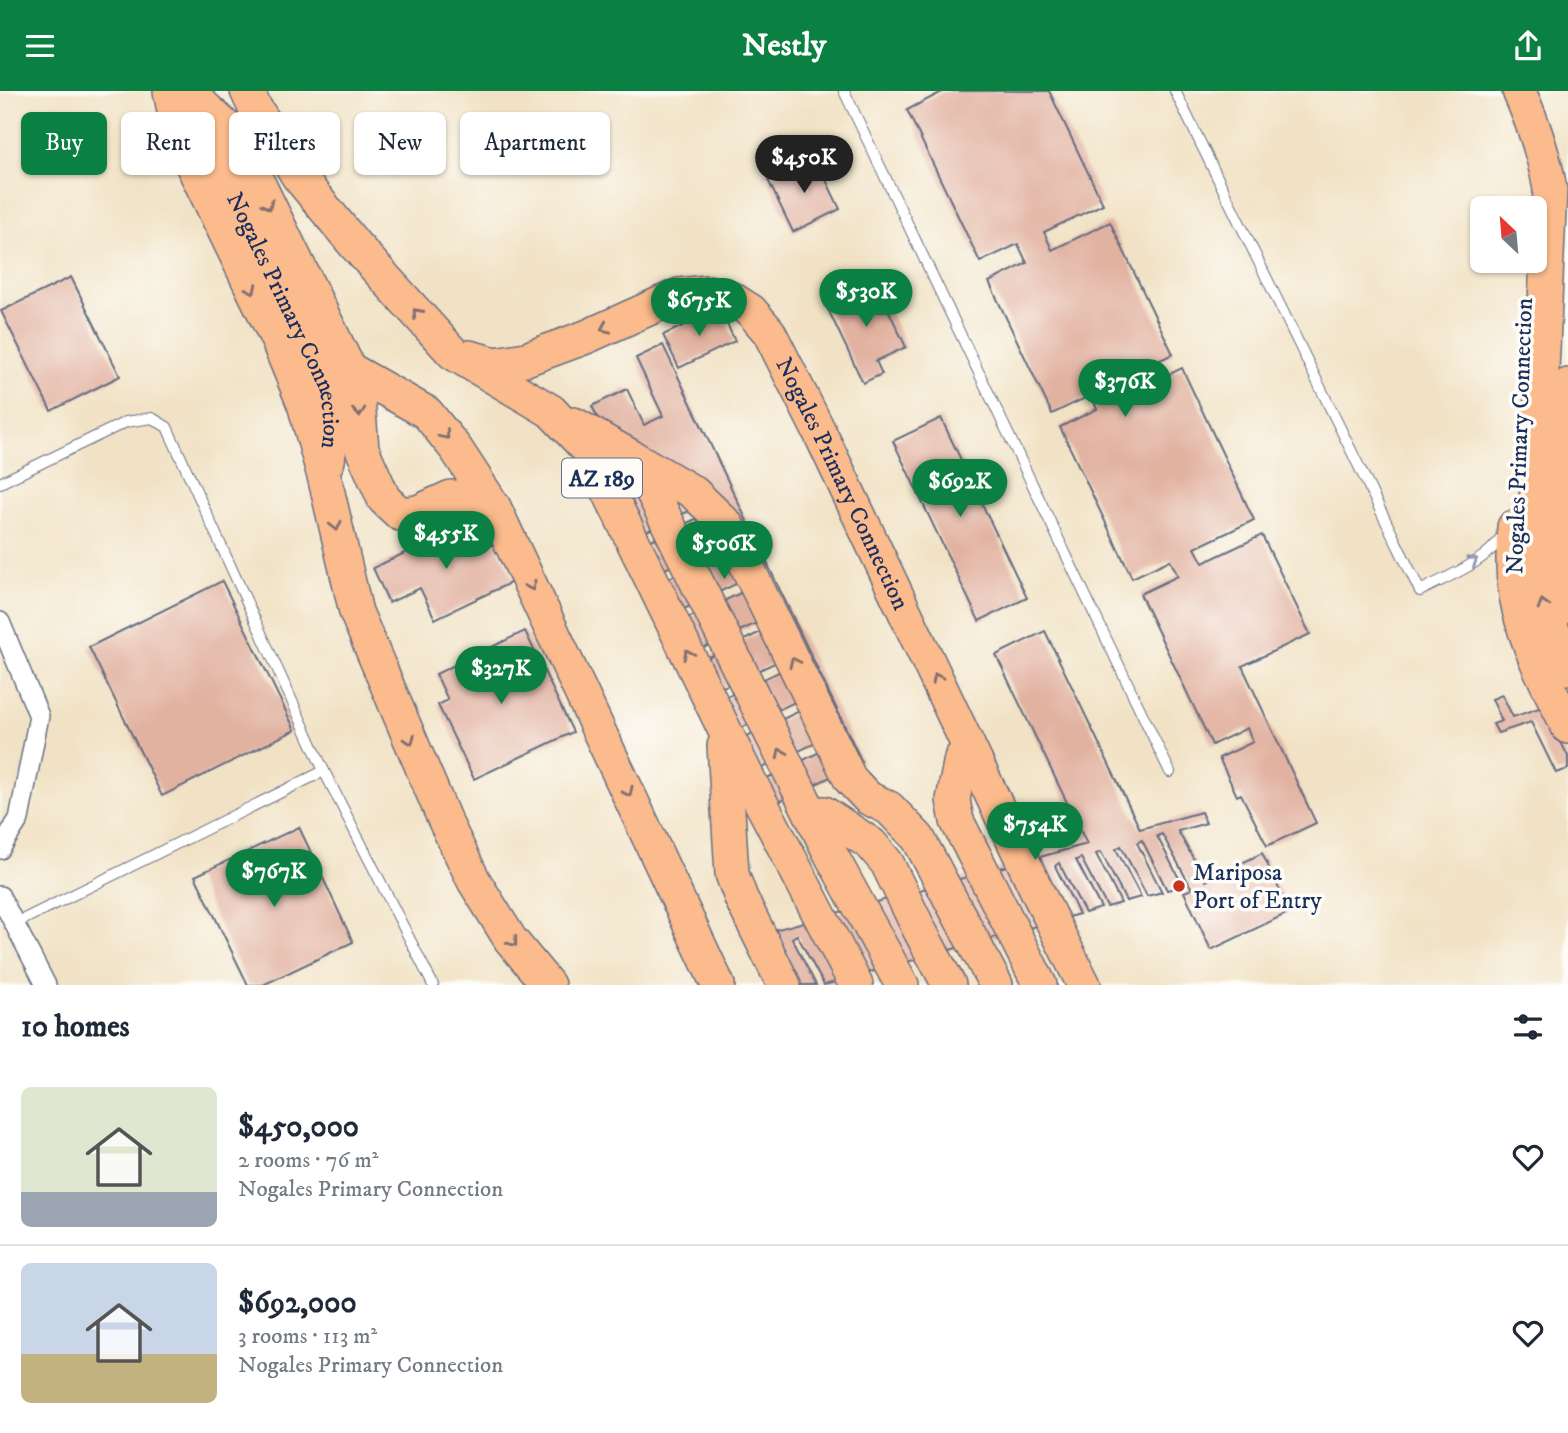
<!DOCTYPE html>
<html lang="en">
<head>
<meta charset="utf-8">
<style>
	:root { --surface:#fff; --page:#f6f6f7; --text:#1f2937; --muted:#747a83; --line:#e0e1e3; --accent:#0b8043 }
	body { margin:0; font-family:"IM FELL DW Pica",serif; background:var(--page); color:var(--text); height:100vh; display:flex; flex-direction:column; font-size:26px; white-space:nowrap }
	* { box-sizing:border-box; margin:0 }
	p { font-size:23px; color:var(--muted) }
	.icon { flex:none; width:38px; height:38px; fill:none; stroke:currentColor; stroke-width:2; stroke-linecap:round; stroke-linejoin:round }
	.map { position:relative; height:894px; overflow:hidden }
	.side { display:flex; flex-direction:column; background:var(--surface); flex:1 }
	.side>* { flex:none }
	.guide { position:absolute; left:21px; top:21px; width:700px; height:63px; display:flex; gap:14px }
	.needle { width:46px; rotate:334deg }
	.buttons { position:absolute; left:1470px; top:105px; display:grid; gap:14px }
	.buttons a { display:grid; place-items:center; width:77px; height:77px; border-radius:10px; background:var(--surface); box-shadow:0 2px 5px #0004; font-size:35px }
	.price { position:absolute; translate:-50% -60px; padding:0 16px; border-radius:24px; background:var(--accent); color:#fff; font-size:23px; line-height:46px; filter:drop-shadow(0 2px 4px #0008) }
	.price::after { content:''; position:absolute; left:50%; top:42px; width:21px; height:16px; margin-left:-10px; background:inherit; clip-path:polygon(0 0,100% 0,50% 100%) }
	.price.active { background:#222; color:#fff }
	ul { padding:0; list-style:none }
	li { display:flex; align-items:center; gap:21px; height:175px; padding:0 21px }
	li+li { border-top:2px solid var(--line) }
	li span { display:grid; place-items:center; flex:none; width:196px; height:140px; border-radius:10px; color:#555 }
	li>.icon { margin-inline-start:auto }
	span .icon { width:84px; height:84px; fill:#fffc; stroke-width:1 }
	li b { font-size:30px }
	h2 { display:flex; justify-content:space-between; align-items:center; height:84px; padding:0 21px; font-size:30px }
	.pill { padding:0 24px; border-radius:10px; background:var(--surface); box-shadow:0 2px 5px #0004; font-size:24px; line-height:63px }
	.pill.active { background:var(--accent); color:#fff }
	header { display:flex; justify-content:space-between; align-items:center; height:91px; padding:0 21px; background:var(--accent); color:#fff; font-size:32px; font-weight:700 }
	.map>svg:first-child { display:block }
	.building { fill:#e2b2a1 }
	.lines { fill:none; stroke-linecap:round; stroke-linejoin:round }
	.service-casing { stroke:#666e82; stroke-width:12 }
	.minor-casing { stroke:#666e82; stroke-width:22 }
	.trunk-casing { stroke:#666e82; stroke-width:36 }
	.service { stroke:#fff; stroke-width:10 }
	.minor { stroke:#fff; stroke-width:19 }
	.trunk { stroke:#fbbb8c; stroke-width:33 }
	.oneway { stroke:#806e73 }
	.oneway2 { stroke:#8d97ae }
	.poi-dot { fill:#c8321e; stroke:#fdfcf7; stroke-width:2.5 }
	.labels { text-anchor:middle; stroke-width:7; stroke-linejoin:round; paint-order:stroke }
	.shield { fill:#fdfcf7; stroke:#5f6c8c; stroke-width:2 }
	.shield-label { font-size:23px; font-weight:bold; fill:#1b2f5e }
	.street-label { font-size:24px; fill:#1b2f5e; stroke:#fdfcf7 }
	.poi-label { font-size:24px; fill:#1b2f5e; stroke:#fdfcf7; text-anchor:start }
</style>
</head>
<body>
<header><svg class="icon" aria-label="menu" viewBox="0 0 24 24"><path d="M4 6h16M4 12h16M4 18h16"/></svg>Nestly<svg class="icon" aria-label="share" viewBox="0 0 24 24"><path d="M12 15V3M7 8l5-5 5 5M5 13v7h14v-7"/></svg></header>
<div class="map">
<svg width="1568" height="894" viewBox="0 0 1568 894">
	<rect width="100%" height="100%" fill="#fdfcf7"/>
	<filter id="ink" filterUnits="userSpaceOnUse"><feTurbulence type="fractalNoise" baseFrequency=".0143" numOctaves="2"/><feDisplacementMap in="SourceGraphic" scale="14" xChannelSelector="R" yChannelSelector="G"/><feConvolveMatrix kernelMatrix="1 2 1 2 8 2 1 2 1" color-interpolation-filters="sRGB"/></filter>
	<filter id="wash" filterUnits="userSpaceOnUse"><feTurbulence type="fractalNoise" baseFrequency=".00686" numOctaves="4" result="noise"/><feDisplacementMap in="SourceGraphic" scale="28" xChannelSelector="R" yChannelSelector="G"/><feGaussianBlur stdDeviation="1.57" result="paint"/><feColorMatrix in="noise" values="0 0 0 0 0 0 0 0 0 0 0 0 0 0 0 0 0 1.4 0 .05"/><feComposite in="paint" operator="in"/></filter>
	<g filter="url(#wash)">
		<rect width="100%" height="100%" fill="#f1e2c5"/>
		<g id="blocks">
			<g class="building">
				<path d="M944 0H1049L1103 113 1044 141 1052 159 1110 131 1173 263 1115 290 1123 306 1182 277 1254 429 1195 457 1203 472 1262 444 1310 543 1242 575 1316 732 1267 755 1241 703 1237 705 1219 667 1253 651 1247 637 1212 654 1140 503 1178 485 1170 469 1132 487 1060 336 1097 318 1091 304 1052 323 989 191 1027 172 1018 153 980 171 907 19Z"/>
				<path d="M815 66 840 118 793 141 768 89Z"/>
				<path d="M71 186 120 285 51 320 1 220Z"/>
				<path d="M875 191 906 256 876 270 882 283 863 292 826 214Z"/>
				<path d="M720 218 735 250 679 277 663 244Z"/>
				<path d="M663 254 862 671 772 714 761 690 828 657 824 648 756 680 741 648 808 616 803 607 737 639 722 608 787 577 783 568 717 599 703 569 769 537 765 528 699 559 684 529 753 496 748 487 680 520 665 489 734 456 729 447 661 480 647 451 717 418 712 409 643 442 624 403 632 399 592 315 627 298 644 334 663 325 636 267Z"/>
				<path d="M941 327 1027 507 979 530 893 350Z"/>
				<path d="M470 431 483 459 496 452 514 490 435 528 420 497 389 512 373 477Z"/>
				<path d="M222 490 295 639 162 705 89 556Z"/>
				<path d="M525 540 573 641 474 688 438 614 448 609 436 583Z"/>
				<path d="M1045 540 1140 738 1201 721 1206 732 1178 740 1206 790 1262 762 1290 821 1211 859 1184 801 1192 798 1162 743 1157 745 1183 795 1167 799 1142 749 1137 752 1162 801 1147 805 1121 755 1116 758 1141 806 1126 810 1101 761 1096 763 1121 812 1107 816 1081 767 1076 769 1101 817 1085 822 1059 772 1055 775 1079 823 824 894 797 844 792 847 816 894H798L746 847 1087 753 996 564Z"/>
				<path d="M1502 604 1513 626 1568 607 1547 624 1568 665V678L1556 682 1531 631 1498 642 1493 633 1502 630 1492 608Z"/>
				<path d="M299 736 353 851 263 894H248L195 785Z"/>
			</g>
		</g>
	</g>
	<g filter="url(#ink)">
		<use href="#blocks" fill-opacity="0" stroke="#666e82" stroke-width="2"/>
		<g class="lines">
			<g class="service-casing">
				<g id="service">
					<path d="M844 0 1170 681"/>
					<path d="M1175 0 1420 500C1446 486 1486 472 1502 445"/>
					<path d="M0 392 126 331 152 327 167 336 324 680 433 894"/>
					<path d="M14 833 324 680"/>
				</g>
			</g>
			<g class="minor-casing">
				<g id="minor">
					<path d="M0 531 39 625 19 728 0 758"/>
					<path d="M0 805 46 894"/>
				</g>
			</g>
			<g class="trunk-casing">
				<g id="trunk">
					<path d="M170 0 177 35 185 59 277 248 304 313 325 389 356 521 444 728 474 790 510 848 548 894"/>
					<path d="M187 0 227 37 241 57 349 278 357 295 362 358 384 408 400 423 418 421 451 406H475L494 416 718 894"/>
					<path d="M247 0 254 15 298 85 355 154 453 262 551 320 589 360 747 685 856 894"/>
					<path d="M1519 0C1533 32 1544 63 1550 98L1534 461 1544 517 1568 577"/>
					<path id="s1" d="M191 15 328 298 332 338 328 370"/>
					<path id="s2" d="M469 266 495 273 526 268 586 246 679 204 708 201 732 208 751 220 769 241 819 340 1039 804 1084 894"/>
					<path d="M349 278 427 322 456 358 494 416"/>
					<path d="M1568 294 1558 456 1560 482 1568 515"/>
					<path d="M574 333 632 366 646 388 830 762 902 894"/>
					<path d="M634 367 693 401 727 434 850 688 868 707 889 717 918 747 996 894"/>
					<path d="M1514 436C1513 454 1512 472 1514 490 1519 542 1545 589 1568 636"/>
					<path d="M724 655 732 783 741 807 784 894"/>
					<path d="M961 667 953 709 957 730 1040 894"/>
					<path d="M824 722 871 753 887 772 920 840 949 894"/>
				</g>
			</g>
			<use href="#service" class="service"/>
			<use href="#minor" class="minor"/>
			<use href="#trunk" class="trunk"/>
		</g>
		<defs><path id="oneway-chevron" d="M-2-3.5L2.5 0L-2 3.5" fill="none" stroke-width="1.6" stroke-linecap="round" stroke-linejoin="round" transform="scale(1.75)"/></defs>
		<g class="oneway">
			<use href="#oneway-chevron" transform="translate(268 114) rotate(64)"/>
			<use href="#oneway-chevron" transform="translate(252 198) rotate(64)"/>
			<use href="#oneway-chevron" transform="translate(417 222) rotate(-132)"/>
			<use href="#oneway-chevron" transform="translate(605 237) rotate(156)"/>
			<use href="#oneway-chevron" transform="translate(359 321) rotate(85)"/>
			<use href="#oneway-chevron" transform="translate(445 344) rotate(50)"/>
			<use href="#oneway-chevron" transform="translate(336 435) rotate(77)"/>
			<use href="#oneway-chevron" transform="translate(531 495) rotate(65)"/>
			<use href="#oneway-chevron" transform="translate(1543 513) rotate(-106)"/>
			<use href="#oneway-chevron" transform="translate(688 563) rotate(-116)"/>
			<use href="#oneway-chevron" transform="translate(794 571) rotate(-116)"/>
			<use href="#oneway-chevron" transform="translate(937 587) rotate(-116)"/>
			<use href="#oneway-chevron" transform="translate(410 649) rotate(67)"/>
			<use href="#oneway-chevron" transform="translate(781 662) rotate(-116)"/>
			<use href="#oneway-chevron" transform="translate(628 701) rotate(65)"/>
			<use href="#oneway-chevron" transform="translate(513 851) rotate(53)"/>
		</g>
		<use class="oneway2" href="#oneway-chevron" transform="translate(1473 470) rotate(-33)"/>
	</g>
	<circle class="poi-dot" cx="1179" cy="795" r="7"/>
	<g class="labels">
		<rect class="shield" x="562" y="367.5" width="80" height="39" rx="5"/>
		<g class="shield-label">
			<text x="602" y="395">AZ 189</text>
		</g>
		<g class="street-label">
			<text dy="8" stroke="none"><textPath href="#s1" startOffset="236">Nogales Primary Connection</textPath></text>
			<text transform="translate(1519 345) rotate(-88)" y="8">Nogales Primary Connection</text>
			<text dy="8" stroke="none"><textPath href="#s2" startOffset="497">Nogales Primary Connection</textPath></text>
		</g>
		<g class="poi-label">
			<text x="1193" y="789">Mariposa<tspan x="1193" dy="28">Port of Entry</tspan></text>
		</g>
	</g>
</svg>
<div class="buttons">
<a><svg class="needle" viewBox="-14 -14 28 28"><path d="M0-13l5 13h-10z" fill="#e53935"/><path d="M0 13l5-13h-10z" fill="#747a83"/></svg></a>
</div>
<b class="price active" style="left:804px;top:104px">$450K</b>
<b class="price" style="left:866px;top:238px">$530K</b>
<b class="price" style="left:699px;top:247px">$675K</b>
<b class="price" style="left:1125px;top:328px">$376K</b>
<b class="price" style="left:960px;top:428px">$692K</b>
<b class="price" style="left:446px;top:480px">$455K</b>
<b class="price" style="left:724px;top:490px">$506K</b>
<b class="price" style="left:501px;top:615px">$327K</b>
<b class="price" style="left:1035px;top:771px">$754K</b>
<b class="price" style="left:274px;top:818px">$767K</b>
<div class="guide">
<a class="pill active">Buy</a>
<a class="pill">Rent</a>
<a class="pill">Filters</a>
<a class="pill">New</a>
<a class="pill">Apartment</a>
</div>
</div>
<section class="side">
<h2>10 homes<svg class="icon" aria-label="filters" viewBox="0 0 24 24"><path d="M4 7h16M4 17h16"/><circle cx="9" cy="7" r="2"/><circle cx="15" cy="17" r="2"/></svg></h2>
<ul>
<li><span style="background:linear-gradient(#dfe7d0 75%,#9aa5b1 0)"><svg class="icon" aria-label="home" viewBox="0 0 24 24"><path d="M3 11l9-7 9 7M6 9v11h12V9"/></svg></span><div><b>$450,000</b><p>2 rooms · 76 m²</p><p>Nogales Primary Connection</p></div><svg class="icon" aria-label="heart" viewBox="0 0 24 24"><path d="M12 20l-8-8c-3-5 5-10 8-4 3-6 11-1 8 4z"/></svg></li>
<li><span style="background:linear-gradient(#c9d6e8 65%,#c2b280 0)"><svg class="icon" aria-label="home" viewBox="0 0 24 24"><path d="M3 11l9-7 9 7M6 9v11h12V9"/></svg></span><div><b>$692,000</b><p>3 rooms · 113 m²</p><p>Nogales Primary Connection</p></div><svg class="icon" aria-label="heart" viewBox="0 0 24 24"><path d="M12 20l-8-8c-3-5 5-10 8-4 3-6 11-1 8 4z"/></svg></li>
</ul>
</section>
</body>
</html>
